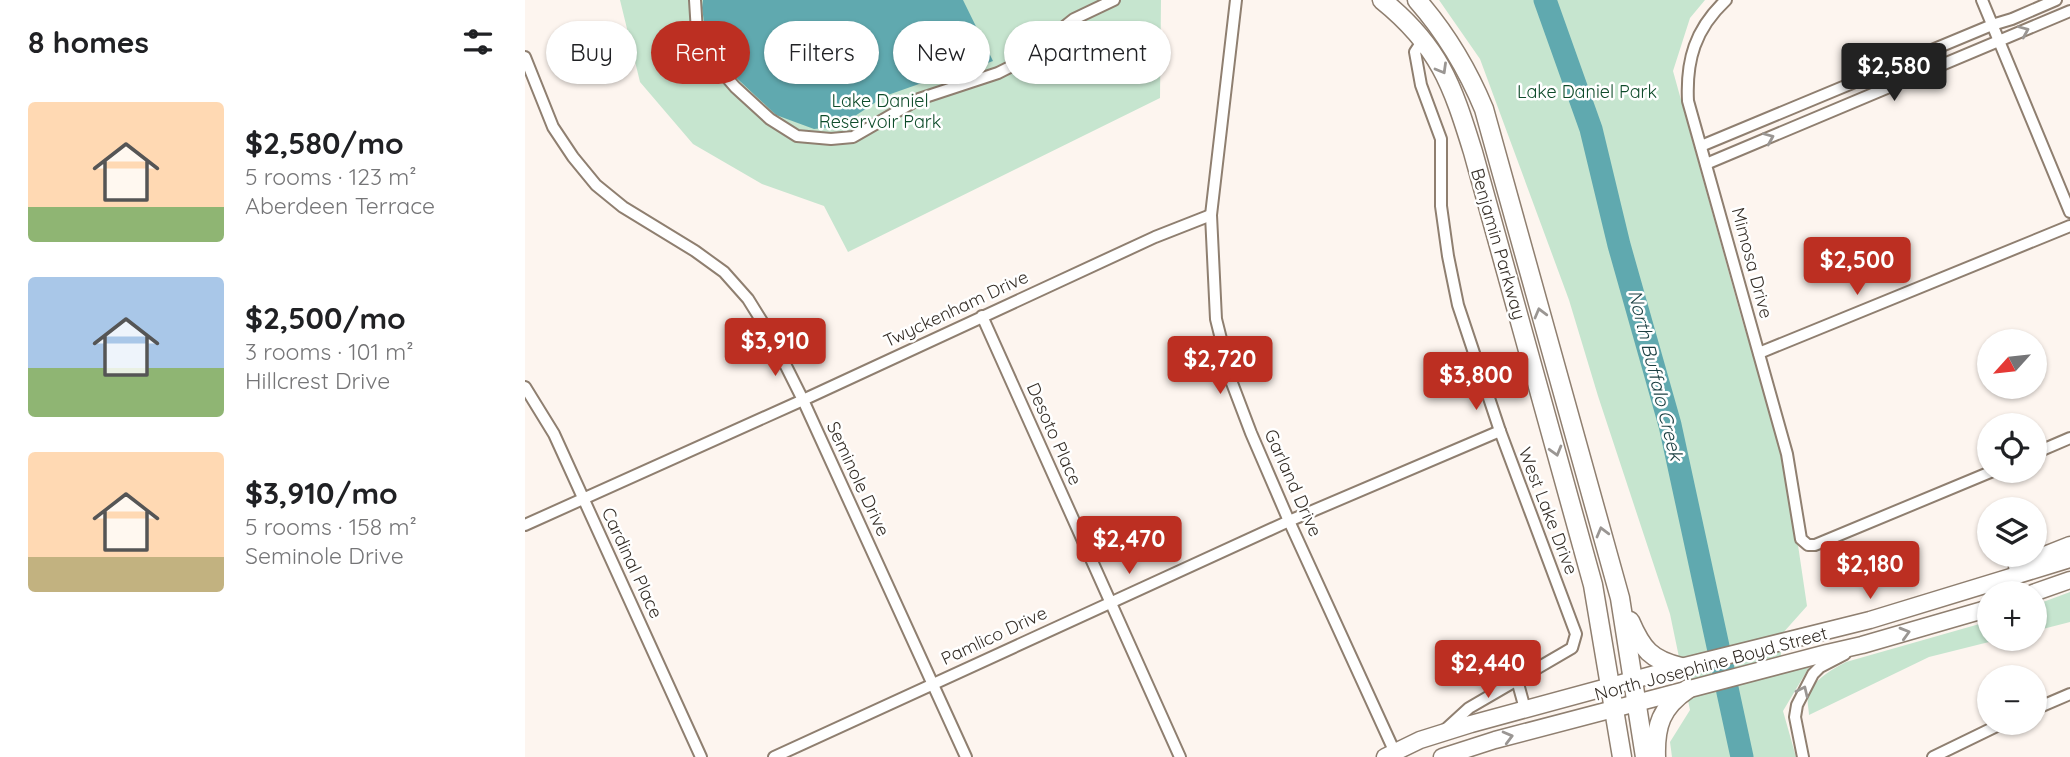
<!DOCTYPE html>
<html lang="en">
<head>
<meta charset="utf-8">
<style>
	:root { --surface:#fff; --page:#f6f6f6; --text:#202124; --muted:#757577; --accent:#bc2f22 }
	body { margin:0; font-family:Quicksand,sans-serif; background:var(--page); color:var(--text); height:100vh; display:flex; flex-direction:column; font-size:26px; white-space:nowrap }
	* { box-sizing:border-box; margin:0 }
	p { font-size:23px; color:var(--muted) }
	.icon { flex:none; width:38px; height:38px; fill:none; stroke:currentColor; stroke-width:2; stroke-linecap:round; stroke-linejoin:round }
	.map { position:relative; flex:1; overflow:hidden }
	.drawer { display:flex; flex-direction:column; background:var(--surface); width:525px }
	.drawer>* { flex:none }
	.top-card { position:absolute; left:21px; top:21px; width:665px; height:63px; display:flex; gap:14px }
	.needle { width:46px; rotate:243deg }
	.tools { position:absolute; left:1452px; top:329px; display:grid; gap:14px }
	.tools a { display:grid; place-items:center; width:70px; height:70px; border-radius:50%; background:var(--surface); box-shadow:0 2px 5px #0004; font-size:35px }
	.price { position:absolute; translate:-50% -60px; padding:0 16px; border-radius:7px; background:var(--accent); color:#fff; font-size:23px; line-height:46px; filter:drop-shadow(0 2px 4px #0008) }
	.price::after { content:''; position:absolute; left:50%; top:42px; width:21px; height:16px; margin-left:-10px; background:inherit; clip-path:polygon(0 0,100% 0,50% 100%) }
	.price.on { background:#222; color:#fff }
	ul { padding:0; list-style:none }
	li { display:flex; align-items:center; gap:21px; height:175px; padding:0 28px }
	li span { display:grid; place-items:center; flex:none; width:196px; height:140px; border-radius:7px; color:#555 }
	li>.icon { margin-inline-start:auto }
	span .icon { width:84px; height:84px; fill:#fffc; stroke-width:1 }
	li b { font-size:30px }
	h2 { display:flex; justify-content:space-between; align-items:center; height:84px; padding:0 28px; font-size:30px }
	.pill { padding:0 24px; border-radius:32px; background:var(--surface); box-shadow:0 2px 5px #0004; font-size:24px; line-height:63px }
	.pill.on { background:var(--accent); color:#fff }
	main { display:flex; flex:1; min-height:0 }
	.map>svg:first-child { display:block }
	.green { fill:#c6e5cf }
	.water { fill:#60a9af }
	.lines { fill:none; stroke-linecap:round; stroke-linejoin:round }
	.river { stroke:#60a9af; stroke-width:23 }
	.minor-casing { stroke:#8f7f70; stroke-width:14 }
	.secondary-casing { stroke:#8f7f70; stroke-width:19 }
	.primary-casing { stroke:#8f7f70; stroke-width:21 }
	.minor { stroke:#fff; stroke-width:10 }
	.secondary { stroke:#fff; stroke-width:16 }
	.primary { stroke:#fff; stroke-width:18 }
	.oneway { stroke:#9a9693 }
	.labels { text-anchor:middle; stroke-width:5; stroke-linejoin:round; paint-order:stroke }
	.park-label { font-size:18px; fill:#0f4c2b; stroke:#fff }
	.street-label { font-size:18px; fill:#352e27; stroke:#fff }
	.water-label { font-size:19px; font-style:italic; fill:#1c4043; stroke:#fff }
</style>
</head>
<body>
<main>
<section class="drawer">
<h2>8 homes<svg class="icon" aria-label="filters" viewBox="0 0 24 24"><path d="M4 7h16M4 17h16"/><circle cx="9" cy="7" r="2"/><circle cx="15" cy="17" r="2"/></svg></h2>
<ul>
<li><span style="background:linear-gradient(#ffd9b3 75%,#8fb573 0)"><svg class="icon" aria-label="home" viewBox="0 0 24 24"><path d="M3 11l9-7 9 7M6 9v11h12V9"/></svg></span><div><b>$2,580/mo</b><p>5 rooms · 123 m²</p><p>Aberdeen Terrace</p></div></li>
<li><span style="background:linear-gradient(#a9c7e8 65%,#8fb573 0)"><svg class="icon" aria-label="home" viewBox="0 0 24 24"><path d="M3 11l9-7 9 7M6 9v11h12V9"/></svg></span><div><b>$2,500/mo</b><p>3 rooms · 101 m²</p><p>Hillcrest Drive</p></div></li>
<li><span style="background:linear-gradient(#ffd9b3 75%,#c2b280 0)"><svg class="icon" aria-label="home" viewBox="0 0 24 24"><path d="M3 11l9-7 9 7M6 9v11h12V9"/></svg></span><div><b>$3,910/mo</b><p>5 rooms · 158 m²</p><p>Seminole Drive</p></div></li>
</ul>
</section>
<div class="map">
<svg width="1545" height="757" viewBox="0 0 1545 757">
	<rect width="100%" height="100%" fill="#fdf5ef"/>
	<g class="green">
		<path d="M95 0H636L635 98 323 252 299 206 237 184 168 144 115 82Z"/>
		<path d="M914 0H1180L1165 18 1148 71 1217 320 1260 457 1282 606 1257 634 1255 670 1286 664 1258 711 1271 757H1147L1145 742 1165 710 1145 614 1073 396 1044 300 955 59Z"/>
		<path d="M1545 592V622L1510 631V605Z"/>
		<path d="M1465 621V639H1476L1404 657 1284 715C1284 710 1282 703 1283 698 1287 680 1306 670 1321 662Z"/>
	</g>
	<path class="water" d="M178 0H438L468 61 439 72 411 78 360 96 315 126 289 129 251 115 202 69 190 53 181 35 177 8Z"/>
	<g class="lines">
		<path class="river" d="M1020 0 1066 129 1094 245 1145 425 1217 757"/>
		<g class="minor-casing">
			<g id="minor">
				<path d="M170 0 172 32 185 58 210 87 245 119 272 136 306 139 328 137 394 99 473 73 495 62 549 19 589 0"/>
				<path d="M711 0 686 215 691 319 707 383 726 433 764 521 872 757"/>
				<path d="M1201 0C1170 29 1161 60 1163 101L1262 454 1276 539 1283 545H1290L1468 471"/>
				<path d="M1457 0 1545 212"/>
				<path d="M898 40 890 52 896 85 916 139V206L923 256 933 305 975 431 1051 634 1047 648 944 708 921 729"/>
				<path d="M0 57 28 127 48 157 71 185 98 207 170 251 199 272 223 299 246 336 278 400 441 757"/>
				<path d="M1176 146 1467 25 1487 19 1531 0"/>
				<path d="M1181 164 1545 11"/>
				<path d="M457 316 655 757"/>
				<path d="M1234 353 1545 226"/>
				<path d="M0 387 29 434 176 757"/>
				<path d="M1510 453 1545 438"/>
				<path d="M0 525 278 400 630 237 686 215"/>
				<path d="M992 680 1000 709"/>
				<path d="M1510 709 1545 694"/>
				<path d="M249 757 764 521 975 431"/>
				<path d="M1278 757 1270 717 1272 705 1288 674 1295 667 1320 654"/>
				<path d="M1408 757 1478 723"/>
			</g>
		</g>
		<g class="secondary-casing">
			<g id="secondary">
				<path d="M1492 566 1545 545"/>
				<path d="M1508 593 1545 580"/>
				<path d="M860 757 895 740 946 724 1156 667 1345 620 1545 559"/>
				<path d="M917 757 970 740 1302 653 1337 645 1465 608"/>
			</g>
		</g>
		<g class="primary-casing">
			<g id="primary">
				<path d="M857 0C914 46 927 84 948 152L1068 585 1097 757"/>
				<path d="M892 0C921 33 942 68 959 109L1095 598 1120 757"/>
				<path d="M1105 621C1117 649 1126 660 1156 667"/>
				<path d="M1131 757C1130 726 1136 707 1163 689"/>
			</g>
		</g>
		<use href="#minor" class="minor"/>
		<use href="#secondary" class="secondary"/>
		<use href="#primary" class="primary"/>
	</g>
	<defs><path id="oneway-chevron" d="M-2-3.5L2.5 0L-2 3.5" fill="none" stroke-width="1.6" stroke-linecap="round" stroke-linejoin="round" transform="scale(1.75)"/></defs>
	<g class="oneway">
		<use href="#oneway-chevron" transform="translate(1499 31) rotate(-23)"/>
		<use href="#oneway-chevron" transform="translate(917 69) rotate(60)"/>
		<use href="#oneway-chevron" transform="translate(1244 138) rotate(-23)"/>
		<use href="#oneway-chevron" transform="translate(1015 313) rotate(-105)"/>
		<use href="#oneway-chevron" transform="translate(1031 451) rotate(74)"/>
		<use href="#oneway-chevron" transform="translate(1077 532) rotate(-105)"/>
		<use href="#oneway-chevron" transform="translate(1380 633) rotate(-16)"/>
		<use href="#oneway-chevron" transform="translate(1278 691) rotate(-65)"/>
		<use href="#oneway-chevron" transform="translate(983 737) rotate(-15)"/>
	</g>
	<g class="labels">
		<g class="park-label">
			<text x="1062" y="98">Lake Daniel Park</text>
			<text x="355" y="107">Lake Daniel<tspan x="355" dy="21">Reservoir Park</tspan></text>
		</g>
		<g class="street-label">
			<text transform="translate(973 244) rotate(74)" y="6">Benjamin Parkway</text>
			<text transform="translate(1227 263) rotate(75)" y="6">Mimosa Drive</text>
			<text transform="translate(431 309) rotate(-25)" y="6">Twyckenham Drive</text>
			<text transform="translate(529 434) rotate(66)" y="6">Desoto Place</text>
			<text transform="translate(333 479) rotate(65)" y="6">Seminole Drive</text>
			<text transform="translate(768 483) rotate(66)" y="6">Garland Drive</text>
			<text transform="translate(1023 511) rotate(69)" y="6">West Lake Drive</text>
			<text transform="translate(107 563) rotate(65)" y="6">Cardinal Place</text>
			<text transform="translate(469 636) rotate(-25)" y="6">Pamlico Drive</text>
			<text transform="translate(1186 664) rotate(-15)" y="6">North Josephine Boyd Street</text>
		</g>
		<g class="water-label">
			<text transform="translate(1131 375) rotate(76)" y="7">North Buffalo Creek</text>
		</g>
	</g>
</svg>
<div class="tools">
<a><svg class="needle" viewBox="-14 -14 28 28"><path d="M0-13l5 13h-10z" fill="#e53935"/><path d="M0 13l5-13h-10z" fill="#757577"/></svg></a>
<a><svg class="icon" aria-label="locate" viewBox="0 0 24 24"><circle cx="12" cy="12" r="6"/><path d="M12 2v4M12 18v4M2 12h4M18 12h4"/></svg></a>
<a><svg class="icon" aria-label="layers" viewBox="0 0 24 24"><path d="M12 4l9 5-9 5-9-5zM3 14l9 5 9-5"/></svg></a>
<a>+</a>
<a>−</a>
</div>
<b class="price on" style="left:1369px;top:103px">$2,580</b>
<b class="price" style="left:1332px;top:297px">$2,500</b>
<b class="price" style="left:250px;top:378px">$3,910</b>
<b class="price" style="left:695px;top:396px">$2,720</b>
<b class="price" style="left:951px;top:412px">$3,800</b>
<b class="price" style="left:604px;top:576px">$2,470</b>
<b class="price" style="left:1345px;top:601px">$2,180</b>
<b class="price" style="left:963px;top:700px">$2,440</b>
<div class="top-card">
<a class="pill">Buy</a>
<a class="pill on">Rent</a>
<a class="pill">Filters</a>
<a class="pill">New</a>
<a class="pill">Apartment</a>
</div>
</div>
</main>
</body>
</html>
